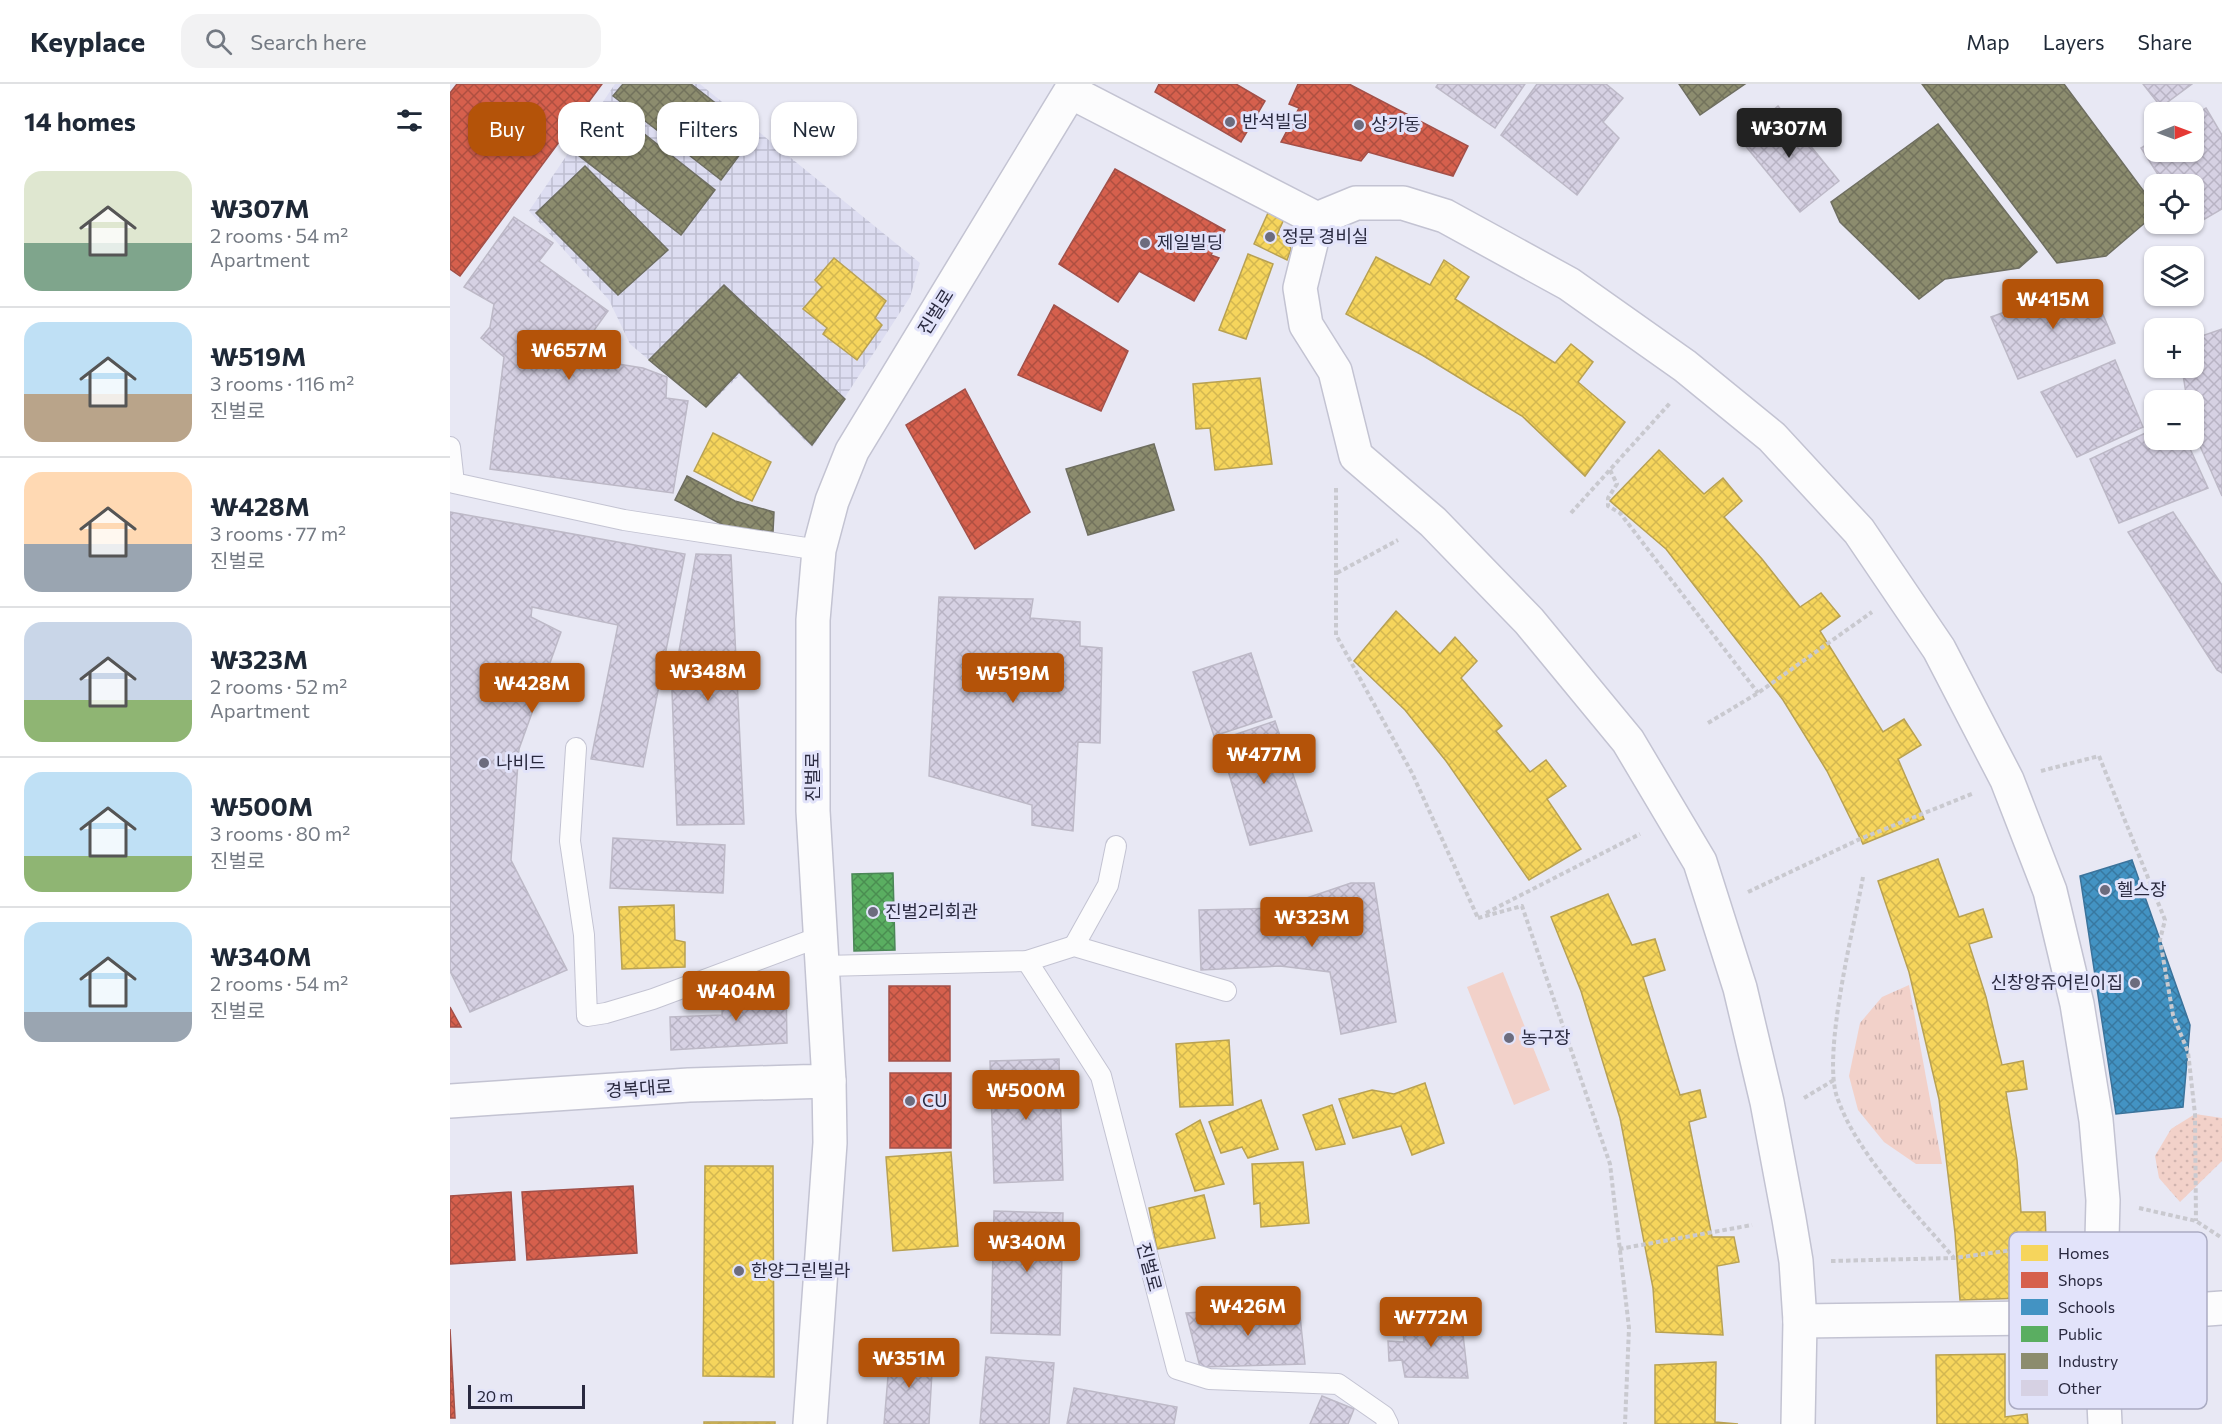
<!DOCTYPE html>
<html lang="en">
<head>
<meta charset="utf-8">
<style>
	:root { --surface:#fff; --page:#f2f2f3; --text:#1f2937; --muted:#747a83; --line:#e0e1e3; --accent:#b45309 }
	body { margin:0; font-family:Commissioner,"Noto Sans KR",sans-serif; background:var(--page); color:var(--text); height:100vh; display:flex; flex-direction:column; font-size:22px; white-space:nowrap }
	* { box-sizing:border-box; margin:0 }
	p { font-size:20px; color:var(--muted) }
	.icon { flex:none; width:33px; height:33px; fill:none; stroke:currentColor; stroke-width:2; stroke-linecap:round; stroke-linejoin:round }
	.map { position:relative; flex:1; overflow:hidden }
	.drawer { display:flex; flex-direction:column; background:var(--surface); width:450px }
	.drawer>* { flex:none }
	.hud { position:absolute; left:18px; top:18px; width:570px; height:54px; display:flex; gap:12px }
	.needle { width:39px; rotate:89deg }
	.controls { position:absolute; left:1694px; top:18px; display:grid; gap:12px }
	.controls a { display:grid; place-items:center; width:60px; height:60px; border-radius:12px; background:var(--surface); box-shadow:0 2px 4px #0004; font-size:30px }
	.scale { position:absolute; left:18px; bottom:15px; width:117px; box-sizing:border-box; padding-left:6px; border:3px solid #29293f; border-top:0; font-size:16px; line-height:21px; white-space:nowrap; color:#29293f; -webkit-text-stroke:4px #e2e3fa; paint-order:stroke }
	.price { position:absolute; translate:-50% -51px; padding:0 14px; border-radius:6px; background:var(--accent); color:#fff; font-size:20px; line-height:39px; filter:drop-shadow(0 2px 3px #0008) }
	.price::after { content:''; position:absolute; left:50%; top:36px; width:18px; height:14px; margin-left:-9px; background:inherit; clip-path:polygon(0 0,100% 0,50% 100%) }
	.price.active { background:#222; color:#fff }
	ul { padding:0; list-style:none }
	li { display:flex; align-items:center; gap:18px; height:150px; padding:0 24px }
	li+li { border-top:2px solid var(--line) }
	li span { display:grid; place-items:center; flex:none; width:168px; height:120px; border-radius:18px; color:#555 }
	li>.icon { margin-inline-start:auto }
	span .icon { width:72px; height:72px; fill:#fffc; stroke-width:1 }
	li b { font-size:26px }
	h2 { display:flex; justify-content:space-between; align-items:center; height:72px; padding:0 24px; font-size:26px }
	.chip { padding:0 21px; border-radius:18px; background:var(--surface); box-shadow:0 2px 4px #0004; font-size:21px; line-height:54px }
	.chip.active { background:var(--accent); color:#fff }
	header { display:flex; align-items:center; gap:36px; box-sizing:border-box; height:84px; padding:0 30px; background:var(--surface); border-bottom:2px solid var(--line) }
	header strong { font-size:28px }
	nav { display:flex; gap:33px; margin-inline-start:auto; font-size:21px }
	.search { width:420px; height:54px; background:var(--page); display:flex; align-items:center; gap:15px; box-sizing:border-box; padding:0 21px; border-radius:18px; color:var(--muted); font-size:22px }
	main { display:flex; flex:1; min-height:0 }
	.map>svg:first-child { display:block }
	.industrial { fill:url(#industrial-grid) }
	.grass { fill:url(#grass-tufts) }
	.park { fill:url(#park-dots) }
	.pitch { fill:#f2d1c9 }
	.homes { fill:url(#homes-cross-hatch); stroke:#b8a153; stroke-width:1.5 }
	.shops { fill:url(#shops-cross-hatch); stroke:#a25049; stroke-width:1.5 }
	.schools { fill:url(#schools-cross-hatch); stroke:#3b739b; stroke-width:1.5 }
	.public { fill:url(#public-cross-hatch); stroke:#4b8657; stroke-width:1.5 }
	.industry { fill:url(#industry-cross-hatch); stroke:#6e6e60; stroke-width:1.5 }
	.building { fill:url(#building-cross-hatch); stroke:#bdb9c7; stroke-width:1.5 }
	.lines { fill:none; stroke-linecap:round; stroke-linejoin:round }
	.service-casing { stroke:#c3c3d2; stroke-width:22 }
	.minor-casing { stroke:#c3c3d2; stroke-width:36 }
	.tertiary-casing { stroke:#c3c3d2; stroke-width:36 }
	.path { stroke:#c9c9cf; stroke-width:4; stroke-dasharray:4.5 3; stroke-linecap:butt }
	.service { stroke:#fcfcfd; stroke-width:20 }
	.minor { stroke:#fcfcfd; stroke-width:33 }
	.tertiary { stroke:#fcfcfd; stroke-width:33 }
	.poi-dot { fill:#6c6c7e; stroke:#e2e3fa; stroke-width:2 }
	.labels { text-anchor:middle; stroke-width:6; stroke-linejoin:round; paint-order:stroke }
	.poi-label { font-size:18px; fill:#29293f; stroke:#e2e3fa; text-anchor:start }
	.street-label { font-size:18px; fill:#29293f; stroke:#e2e3fa }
	.key { fill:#e2e3fa; stroke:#aaabc2; stroke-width:1.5 }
	.key-label { font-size:16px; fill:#29293f }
</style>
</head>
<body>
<header>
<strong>Keyplace</strong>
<div class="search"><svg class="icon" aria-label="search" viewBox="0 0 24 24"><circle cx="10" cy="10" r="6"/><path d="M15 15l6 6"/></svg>Search here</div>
<nav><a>Map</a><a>Layers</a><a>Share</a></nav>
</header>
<main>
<section class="drawer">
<h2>14 homes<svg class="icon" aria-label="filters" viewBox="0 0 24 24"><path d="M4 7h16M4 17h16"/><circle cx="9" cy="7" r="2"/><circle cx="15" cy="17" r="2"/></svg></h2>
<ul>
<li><span style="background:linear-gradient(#dfe7d0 60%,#7fa58c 0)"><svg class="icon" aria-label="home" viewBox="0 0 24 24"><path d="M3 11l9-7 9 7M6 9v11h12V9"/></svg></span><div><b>₩307M</b><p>2 rooms · 54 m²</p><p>Apartment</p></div></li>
<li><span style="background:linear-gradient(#bfe0f5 60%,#b9a48a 0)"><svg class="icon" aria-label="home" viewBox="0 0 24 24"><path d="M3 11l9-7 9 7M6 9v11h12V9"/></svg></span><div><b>₩519M</b><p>3 rooms · 116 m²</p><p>진벌로</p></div></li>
<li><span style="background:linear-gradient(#ffd9b3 60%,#9aa5b1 0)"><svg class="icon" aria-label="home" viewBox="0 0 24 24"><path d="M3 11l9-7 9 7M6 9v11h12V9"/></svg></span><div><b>₩428M</b><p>3 rooms · 77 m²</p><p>진벌로</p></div></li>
<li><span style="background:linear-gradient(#c9d6e8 65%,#8fb573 0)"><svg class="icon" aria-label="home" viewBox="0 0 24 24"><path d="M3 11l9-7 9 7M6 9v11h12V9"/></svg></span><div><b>₩323M</b><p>2 rooms · 52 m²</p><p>Apartment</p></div></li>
<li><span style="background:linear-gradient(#bfe0f5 70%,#8fb573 0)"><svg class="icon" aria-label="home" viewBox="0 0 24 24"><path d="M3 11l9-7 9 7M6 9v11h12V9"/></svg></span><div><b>₩500M</b><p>3 rooms · 80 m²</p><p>진벌로</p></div></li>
<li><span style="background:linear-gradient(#bfe0f5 75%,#9aa5b1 0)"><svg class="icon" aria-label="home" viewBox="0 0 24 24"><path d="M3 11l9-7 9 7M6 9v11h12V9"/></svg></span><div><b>₩340M</b><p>2 rooms · 54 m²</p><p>진벌로</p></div></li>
</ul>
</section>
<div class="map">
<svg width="1772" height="1340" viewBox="0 0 1772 1340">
	<defs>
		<pattern id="industrial-grid" width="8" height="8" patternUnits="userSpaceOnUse" patternTransform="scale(1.5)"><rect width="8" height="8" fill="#ddddf1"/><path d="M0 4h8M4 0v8" fill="none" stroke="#bebed0"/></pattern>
		<pattern id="grass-tufts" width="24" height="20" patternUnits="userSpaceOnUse" patternTransform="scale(1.5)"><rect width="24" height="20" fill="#f2d1c9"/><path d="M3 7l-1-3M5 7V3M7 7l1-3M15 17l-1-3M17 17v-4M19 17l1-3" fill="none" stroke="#d0b3ae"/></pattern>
		<pattern id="park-dots" width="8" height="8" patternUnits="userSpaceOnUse" patternTransform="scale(1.5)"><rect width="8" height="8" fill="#f2d1c9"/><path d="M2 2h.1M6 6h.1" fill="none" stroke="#d0b3ae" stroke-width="1.8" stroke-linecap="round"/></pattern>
		<pattern id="homes-cross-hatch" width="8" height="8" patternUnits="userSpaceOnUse" patternTransform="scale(1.5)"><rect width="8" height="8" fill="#f6d55c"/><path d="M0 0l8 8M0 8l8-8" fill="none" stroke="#d3b751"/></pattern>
		<pattern id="shops-cross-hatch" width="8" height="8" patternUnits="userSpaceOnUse" patternTransform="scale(1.5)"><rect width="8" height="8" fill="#d6604d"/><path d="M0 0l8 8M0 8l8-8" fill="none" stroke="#ae4f41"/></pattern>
		<pattern id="schools-cross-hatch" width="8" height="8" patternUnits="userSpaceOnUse" patternTransform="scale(1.5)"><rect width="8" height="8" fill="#4393c3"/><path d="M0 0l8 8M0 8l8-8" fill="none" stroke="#3878a0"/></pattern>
		<pattern id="public-cross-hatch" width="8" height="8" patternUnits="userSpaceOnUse" patternTransform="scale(1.5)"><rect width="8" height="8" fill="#5aae61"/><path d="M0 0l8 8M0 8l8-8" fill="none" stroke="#4a8e51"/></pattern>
		<pattern id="industry-cross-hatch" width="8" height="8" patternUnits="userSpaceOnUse" patternTransform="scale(1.5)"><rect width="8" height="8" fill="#8c8c6e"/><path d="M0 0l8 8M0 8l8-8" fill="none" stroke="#72725c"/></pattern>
		<pattern id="building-cross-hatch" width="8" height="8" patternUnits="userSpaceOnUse" patternTransform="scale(1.5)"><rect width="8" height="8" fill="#d6d1e3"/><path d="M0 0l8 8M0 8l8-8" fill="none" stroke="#b8b3c4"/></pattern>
	</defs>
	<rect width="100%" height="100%" fill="#e8e8f4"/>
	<path class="industrial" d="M165 0H250L470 179 460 213 362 364 290 291 256 324 180 260 159 216 79 127Z"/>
	<path class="grass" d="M1459 901 1492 1080H1466L1434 1058 1408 1026 1399 992 1410 939 1432 913Z"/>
	<path class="park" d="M1745 1030 1772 1034V1077L1730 1118 1709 1094 1705 1072 1721 1045Z"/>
	<path class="pitch" d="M1053 888 1100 1006 1064 1021 1017 903Z"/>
	<g class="homes">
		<path d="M818 129 834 135 827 151 837 156 841 165 837 176 804 160Z"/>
		<path d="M798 170 823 180 796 255 769 246Z"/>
		<path d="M926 173 980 201 994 176 1019 193 1005 215 1105 279 1121 260 1143 278 1128 298 1175 338 1135 392 1072 332 972 271 896 230Z"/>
		<path d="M384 174 436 217 425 234 432 241 407 276 373 250 377 244 353 225 372 203 365 196Z"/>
		<path d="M810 294 822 380 765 386 760 344 746 345 743 300Z"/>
		<path d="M263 349 321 378 302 417 244 387Z"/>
		<path d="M1209 366 1254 410 1273 394 1292 417 1274 433 1312 475 1350 523 1371 509 1390 532 1370 547 1433 648 1454 635 1471 661 1448 675 1474 735 1413 760 1377 687 1333 616 1216 465 1160 417Z"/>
		<path d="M946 527 990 570 1005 553 1027 577 1011 594 1052 642 1046 647 1080 688 1096 676 1116 702 1097 715 1131 765 1079 796 996 677 955 626 904 577Z"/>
		<path d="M1488 775 1509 833 1533 825 1542 853 1519 860 1536 913 1552 981 1573 977 1577 1005 1556 1008 1567 1076 1571 1128H1595L1596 1155 1574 1156 1575 1214 1510 1216 1505 1149 1489 1015 1459 888 1428 797Z"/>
		<path d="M1158 810 1182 861 1205 855 1215 886 1193 893 1230 1011 1250 1006 1256 1033 1239 1038 1262 1153H1284L1289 1178 1267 1182 1273 1251 1206 1248 1203 1204 1170 1034 1131 907 1101 833Z"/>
		<path d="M224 821 225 856 235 858V883L172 885 169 823Z"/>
		<path d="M779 956 783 1021 730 1023 726 960Z"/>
		<path d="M975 999 994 1059 962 1071 951 1042 903 1054 889 1015 922 1006 944 1010Z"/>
		<path d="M811 1016 828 1065 798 1074 792 1063 771 1069 759 1038Z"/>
		<path d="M882 1021 895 1060 866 1066 853 1031Z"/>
		<path d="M750 1036 774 1100 745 1107 726 1050Z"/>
		<path d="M501 1068 508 1162 443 1167 436 1073Z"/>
		<path d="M853 1078 859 1139 811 1143 810 1119 804 1120 802 1080Z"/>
		<path d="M255 1082H323L324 1293 253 1292Z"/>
		<path d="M754 1111 765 1154 707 1165 699 1124Z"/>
		<path d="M1555 1270V1333L1577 1330 1578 1340H1487L1486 1271Z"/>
		<path d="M1266 1278 1265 1338 1288 1340H1205V1281Z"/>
		<rect x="254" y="1338" width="71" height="2"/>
	</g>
	<g class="shops">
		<path d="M7 0H152L10 192 0 185V9Z"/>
		<path d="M709 0H786L815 17 791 58 705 8Z"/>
		<path d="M848 0H899L1018 62 1003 92 918 68 911 77 831 58 849 24 839 20Z"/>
		<path d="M665 85 775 146 761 171 769 174 744 217 689 187 668 218 609 180Z"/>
		<path d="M604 221 678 267 651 327 568 291Z"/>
		<path d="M515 305 580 428 525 465 456 341Z"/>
		<rect x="439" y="902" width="61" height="75"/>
		<path d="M0 923 11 943H0Z"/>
		<rect x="440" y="989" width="61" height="75"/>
		<path d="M183 1102 187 1169 77 1176 72 1108Z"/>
		<path d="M61 1108 65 1176 0 1180V1112Z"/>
		<path d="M0 1245 5 1334H0Z"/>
	</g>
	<path class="schools" d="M1682 776 1740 941 1733 1023 1666 1030 1630 792Z"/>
	<path class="public" d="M443 789 445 866 404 867 402 790Z"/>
	<g class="industry">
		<path d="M173 0H241L305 50 271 96 163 12Z"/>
		<path d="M1229 0H1295L1250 31Z"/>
		<path d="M1472 0H1614L1704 121V131L1656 172 1607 179Z"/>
		<path d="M159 22 265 106 231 151 123 67Z"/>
		<path d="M1488 40 1587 168 1569 184 1495 195 1469 215 1390 138 1381 118Z"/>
		<path d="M135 82 218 166 168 211 86 129Z"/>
		<path d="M274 201 395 315 362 361 289 288 256 323 199 276Z"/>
		<path d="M704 360 724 426 638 451 616 385Z"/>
		<path d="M237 392 285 417 324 428 323 448 275 442 225 416Z"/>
	</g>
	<g class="building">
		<path d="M988 0H1075L1045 44 986 3Z"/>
		<path d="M1087 0H1156L1173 14 1153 38 1169 54 1127 111 1051 51Z"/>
		<path d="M1693 0H1742L1711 23Z"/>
		<path d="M1328 22 1389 97 1350 128 1289 54Z"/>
		<path d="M1756 24 1772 51V125L1741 143 1739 140H1743V100H1714L1691 64 1704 56V68H1743V32Z"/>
		<path d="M64 133 103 159 89 177 158 227 132 263 131 274 193 284 217 293 216 314 238 317 223 409 40 385 54 273 31 254 40 243 44 220 14 203Z"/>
		<path d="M1639 197 1665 259 1568 295 1541 233Z"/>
		<path d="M1772 245V412L1743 346V316H1737L1732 284H1743V255Z"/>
		<path d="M1665 276 1693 343 1627 373 1591 308Z"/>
		<path d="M1704 345V356H1736L1758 404 1669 439 1640 375Z"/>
		<path d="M0 428 235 470 193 683 141 675 168 541 82 523 81 533 111 548 69 665 61 776 117 886 20 928 0 887Z"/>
		<path d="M1723 428 1772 501V589L1767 586 1678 448Z"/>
		<path d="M246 470 281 471 294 740 227 741 222 607Z"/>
		<path d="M489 513 583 515 580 534 630 538V562L652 564 650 659 628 658 623 747 582 741V721L479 692Z"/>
		<path d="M801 569 822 633 764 652 743 588Z"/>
		<path d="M825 637 862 747 800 761 769 656Z"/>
		<path d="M163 754 275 761 273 809 160 804Z"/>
		<path d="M901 799H924L946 938 891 950 880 888 830 882 751 886 749 826 827 824Z"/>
		<path d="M336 899 337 959 221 966 220 933 272 931 273 910Z"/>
		<path d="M609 975 613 1096 544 1099 540 977Z"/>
		<path d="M544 1127 613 1129 610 1251 541 1249Z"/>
		<path d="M849 1222 855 1280 750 1283 736 1229Z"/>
		<path d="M952 1233H1011L1018 1294 955 1293 952 1276 939 1277 938 1257 954 1258Z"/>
		<path d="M440 1269 483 1271 479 1340H434Z"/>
		<path d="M536 1273 604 1279 599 1340H530Z"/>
		<path d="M624 1304 727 1323 724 1340H617Z"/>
		<path d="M872 1312 904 1325 898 1340H860Z"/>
	</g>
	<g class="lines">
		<g class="service-casing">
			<g id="service">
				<path d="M0 363 4 399 174 436 369 466"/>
				<path d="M126 664 120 757 134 851 137 932 156 929 203 915 372 852"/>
				<path d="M624 862 658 801 666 762"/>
				<path d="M577 877 651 992 727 1285 759 1295 888 1300 934 1332 938 1340"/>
				<path d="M374 882 577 877 624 862 776 907"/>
			</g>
		</g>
		<g class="minor-casing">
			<g id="minor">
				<path d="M621 8 867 135"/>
				<path d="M867 135 906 119H953L995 132 1119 200 1235 282 1322 353 1409 447 1489 565 1557 696 1600 807 1627 920 1646 1036 1653 1116 1650 1233 1655 1340"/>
				<path d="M867 135 850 204 856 241 885 287 906 372 983 438 1079 537 1178 657 1250 778 1290 904 1317 1018 1339 1135 1346 1177 1350 1237 1348 1340"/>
				<path d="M1350 1237 1650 1233 1772 1224"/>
				<path d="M360 1340 380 1059 379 997"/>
			</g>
		</g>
		<g class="tertiary-casing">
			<path id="tertiary" d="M0 1017 239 1001 379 997 363 727V536L369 466 382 417 402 367 625 0"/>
		</g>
		<g class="path">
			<path d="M1160 386 1167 400 1158 414V422L1170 429 1308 609"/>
			<path d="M886 404V551L962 689 1028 834"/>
			<path d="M1121 429 1221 318"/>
			<path d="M887 489 948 456"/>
			<path d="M1258 639 1308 609 1422 528"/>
			<path d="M1591 687 1649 672 1715 836 1710 856 1723 931 1738 968 1745 1030 1746 1137"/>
			<path d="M1413 793C1404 843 1372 969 1387 1013 1407 1071 1464 1127 1504 1174"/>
			<path d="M1298 808 1410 755 1524 709"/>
			<path d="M1036 829 1190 750"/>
			<path d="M1028 834 1072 822 1160 1080 1179 1244 1175 1340"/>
			<path d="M1354 1014 1384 996"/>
			<path d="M1689 1124 1746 1137 1772 1154"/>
			<path d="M1169 1165 1302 1141"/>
			<path d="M1381 1177 1504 1174 1615 1159"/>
		</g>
		<use href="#service" class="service"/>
		<use href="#minor" class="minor"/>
		<use href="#tertiary" class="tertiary"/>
	</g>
	<g class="poi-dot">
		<circle cx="780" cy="38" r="6"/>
		<circle cx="909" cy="41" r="6"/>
		<circle cx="820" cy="153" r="6"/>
		<circle cx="695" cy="159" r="6"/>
		<circle cx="34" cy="679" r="6"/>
		<circle cx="1655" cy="806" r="6"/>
		<circle cx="423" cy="828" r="6"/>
		<circle cx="1685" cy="899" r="6"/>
		<circle cx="1059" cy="954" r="6"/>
		<circle cx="460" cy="1017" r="6"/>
		<circle cx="289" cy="1187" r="6"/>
	</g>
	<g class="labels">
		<g class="poi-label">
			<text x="792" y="44">반석빌딩</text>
			<text x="921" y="47">상가동</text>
			<text x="832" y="159">정문 경비실</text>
			<text x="707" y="165">제일빌딩</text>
			<text x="46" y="685">나비드</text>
			<text x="1667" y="812">헬스장</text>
			<text x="435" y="834">진벌2리회관</text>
			<text x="1673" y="905" text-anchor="end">신창앙쥬어린이집</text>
			<text x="1071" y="960">농구장</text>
			<text x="472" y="1023">CU</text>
			<text x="301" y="1193">한양그린빌라</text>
		</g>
		<g class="street-label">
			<text transform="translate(486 228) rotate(-58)" y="6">진벌로</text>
			<text transform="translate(363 693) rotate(-90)" y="6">진벌로</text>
			<text transform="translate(189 1005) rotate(-4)" y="6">경복대로</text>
			<text transform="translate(699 1183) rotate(75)" y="6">진벌로</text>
		</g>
	</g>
	<rect x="1559" y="1148" width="198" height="177" rx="9" class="key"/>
	<rect x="1571" y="1161" width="27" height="16" fill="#f6d55c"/>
	<rect x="1571" y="1188" width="27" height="16" fill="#d6604d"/>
	<rect x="1571" y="1215" width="27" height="16" fill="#4393c3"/>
	<rect x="1571" y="1242" width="27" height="16" fill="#5aae61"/>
	<rect x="1571" y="1269" width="27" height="16" fill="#8c8c6e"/>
	<rect x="1571" y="1296" width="27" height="16" fill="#d6d1e3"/>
	<g class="key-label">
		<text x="1608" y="1175">Homes</text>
		<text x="1608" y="1202">Shops</text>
		<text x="1608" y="1229">Schools</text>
		<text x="1608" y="1256">Public</text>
		<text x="1608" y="1283">Industry</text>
		<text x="1608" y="1310">Other</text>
	</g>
</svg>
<div class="controls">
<a><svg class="needle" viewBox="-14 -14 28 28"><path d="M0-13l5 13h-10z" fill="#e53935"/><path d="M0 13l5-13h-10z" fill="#747a83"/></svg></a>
<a><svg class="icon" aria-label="locate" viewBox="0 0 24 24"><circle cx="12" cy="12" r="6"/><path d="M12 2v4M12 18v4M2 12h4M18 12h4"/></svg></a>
<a><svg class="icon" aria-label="layers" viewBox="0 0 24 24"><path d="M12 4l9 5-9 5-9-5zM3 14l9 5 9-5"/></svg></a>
<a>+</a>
<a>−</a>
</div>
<div class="scale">20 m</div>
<b class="price active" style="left:1339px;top:75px">₩307M</b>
<b class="price" style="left:1603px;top:246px">₩415M</b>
<b class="price" style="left:119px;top:297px">₩657M</b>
<b class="price" style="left:258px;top:618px">₩348M</b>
<b class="price" style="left:563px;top:620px">₩519M</b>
<b class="price" style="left:82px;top:630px">₩428M</b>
<b class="price" style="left:814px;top:701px">₩477M</b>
<b class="price" style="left:862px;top:864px">₩323M</b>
<b class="price" style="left:286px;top:938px">₩404M</b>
<b class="price" style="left:576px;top:1037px">₩500M</b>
<b class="price" style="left:577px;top:1189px">₩340M</b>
<b class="price" style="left:798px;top:1253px">₩426M</b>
<b class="price" style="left:981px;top:1264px">₩772M</b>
<b class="price" style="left:459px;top:1305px">₩351M</b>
<div class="hud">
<a class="chip active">Buy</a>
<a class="chip">Rent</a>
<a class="chip">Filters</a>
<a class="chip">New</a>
</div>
</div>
</main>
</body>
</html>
